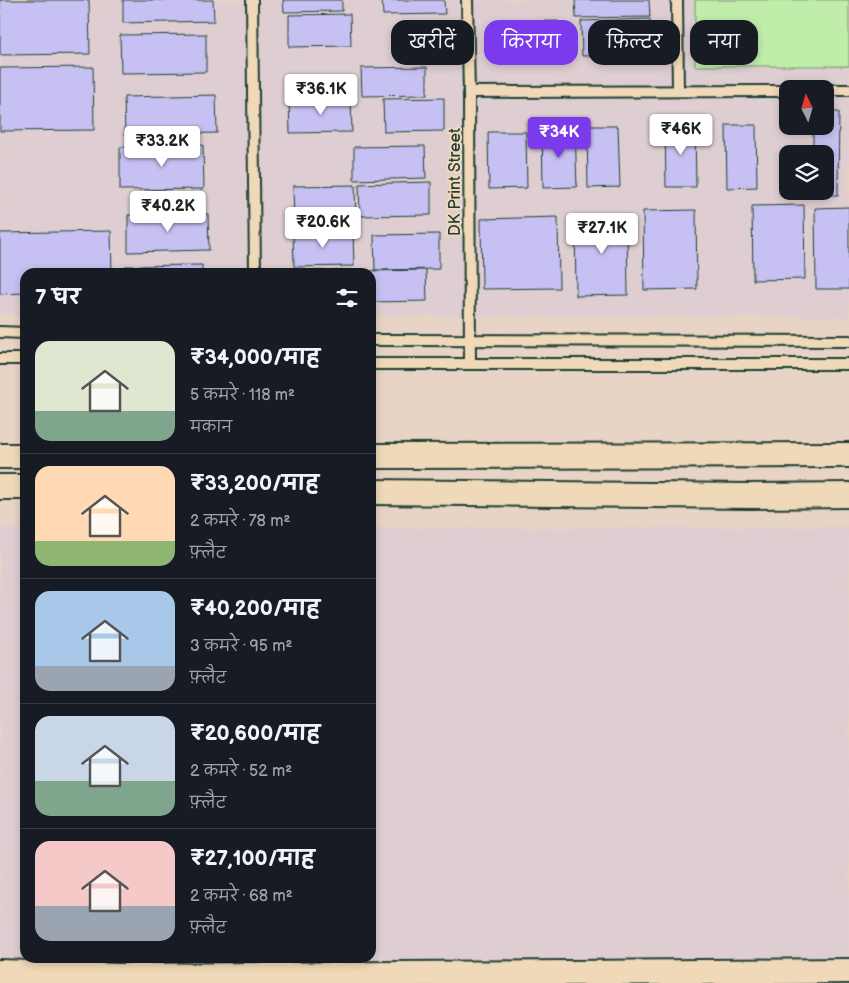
<!DOCTYPE html>
<html lang="hi">
<head>
<meta charset="utf-8">
<style>
	:root { --surface:#171b24; --page:#242831; --text:#f1f3f6; --muted:#9ea1a6; --line:#363941; --accent:#7c3aed }
	body { margin:0; font-family:"Balsamiq Sans","Playpen Sans Deva",sans-serif; background:var(--page); color:var(--text); height:100vh; display:flex; flex-direction:column; font-size:19px; white-space:nowrap }
	* { box-sizing:border-box; margin:0 }
	p { font-size:16px; color:var(--muted) }
	.icon { flex:none; width:28px; height:28px; fill:none; stroke:currentColor; stroke-width:2; stroke-linecap:round; stroke-linejoin:round }
	.map { position:relative; flex:1; overflow:hidden }
	.side { position:absolute; left:20px; top:268px; width:356px; height:695px; display:flex; flex-direction:column; background:var(--surface); border-radius:15px; box-shadow:0 2px 8px #0003 }
	.side>* { flex:none }
	.top-card { position:absolute; left:391px; top:20px; width:382px; height:45px; display:flex; gap:10px }
	.needle { width:32px; rotate:355deg }
	.fabs { position:absolute; left:779px; top:80px; display:grid; gap:10px }
	.fabs a { display:grid; place-items:center; width:55px; height:55px; border-radius:10px; background:var(--surface); box-shadow:0 2px 8px #0003; font-size:25px }
	.price { position:absolute; translate:-50% -42px; padding:0 11px; border-radius:5px; background:#fff; color:#222; font-size:16px; line-height:32px; filter:drop-shadow(0 1px 2px #0008) }
	.price::after { content:''; position:absolute; left:50%; top:30px; width:15px; height:11px; margin-left:-8px; background:inherit; clip-path:polygon(0 0,100% 0,50% 100%) }
	.price.active { background:var(--accent); color:#fff }
	ul { padding:0; list-style:none }
	li { display:flex; align-items:center; gap:15px; height:125px; padding:0 15px }
	li+li { border-top:1px solid var(--line) }
	li span { display:grid; place-items:center; flex:none; width:140px; height:100px; border-radius:15px; color:#555 }
	li>.icon { margin-inline-start:auto }
	span .icon { width:60px; height:60px; fill:#fffc; stroke-width:1 }
	li b { font-size:21px }
	h2 { display:flex; justify-content:space-between; align-items:center; height:60px; padding:0 15px; font-size:21px }
	.chip { padding:0 18px; border-radius:15px; background:var(--surface); box-shadow:0 2px 8px #0003; font-size:18px; line-height:45px }
	.chip.active { background:var(--accent); color:#fff }
	.map>svg:first-child { display:block }
	.built { fill:#deced2; fill-rule:evenodd }
	.green { fill:#c0edaa; stroke:#70956f }
	.building { fill:#c7c1f3; stroke:#1f3d34 }
	.lines { fill:none; stroke-linecap:round; stroke-linejoin:round }
	.service-casing { stroke:#1f3d34; stroke-width:14 }
	.tertiary-casing { stroke:#1f3d34; stroke-width:28 }
	.service { stroke:#f0d9b8; stroke-width:10 }
	.tertiary { stroke:#f0d9b8; stroke-width:24 }
	.labels { text-anchor:middle; stroke-width:4; stroke-linejoin:round; paint-order:stroke }
	.street-label { font-size:16px; fill:#1f3d34; stroke:#f0d9b8 }
</style>
</head>
<body>
<div class="map">
<svg width="849" height="983" viewBox="0 0 849 983">
	<rect width="100%" height="100%" fill="#e8d4c4"/>
	<filter id="ink" filterUnits="userSpaceOnUse"><feTurbulence type="fractalNoise" baseFrequency=".02" numOctaves="2"/><feDisplacementMap in="SourceGraphic" scale="10" xChannelSelector="R" yChannelSelector="G"/><feConvolveMatrix kernelMatrix="1 2 1 2 8 2 1 2 1" color-interpolation-filters="sRGB"/></filter>
	<g filter="url(#ink)">
		<g class="built">
			<path d="M0 0H849V317L371 316V272H25V315H0ZM788 89H825V126H788ZM788 154H825V191H788Z"/>
			<path d="M849 527V983H0V529H25V958H371V528Z"/>
		</g>
		<rect class="green" x="695" y="0" width="154" height="66"/>
		<g class="building">
			<path d="M0 0H89L90 54 0 55Z"/>
			<path d="M123 0H213L214 21 123 23Z"/>
			<path d="M283 0H342V11L284 12Z"/>
			<path d="M382 0H444L445 14 383 15Z"/>
			<path d="M575 0H649L650 17 576 18Z"/>
			<path d="M350 14 351 46 289 47V15Z"/>
			<path d="M650 19V54L582 56 581 21Z"/>
			<path d="M558 21 559 55 498 56 497 22Z"/>
			<path d="M206 34V72L121 73 120 35Z"/>
			<path d="M93 67 94 130 0 131V68Z"/>
			<path d="M427 67V95L362 96 361 68Z"/>
			<path d="M216 95 217 133 125 135 124 97Z"/>
			<path d="M351 98 352 132 290 133 289 100Z"/>
			<path d="M444 98V131L384 132 383 99Z"/>
			<path d="M825 112H839L838 195H812V191H825V154H813V126H825Z"/>
			<path d="M695 124 696 187H666L665 125Z"/>
			<path d="M726 125H756L757 187 727 188Z"/>
			<path d="M587 126H618L620 187 588 188Z"/>
			<path d="M575 129 577 187 543 188 542 130Z"/>
			<path d="M488 132H526L527 188 489 189Z"/>
			<path d="M203 145 204 189 120 190V147Z"/>
			<path d="M425 146 426 178 354 180V147Z"/>
			<path d="M431 182V215L360 216 359 184Z"/>
			<path d="M355 185 356 224 294 225 293 186Z"/>
			<path d="M804 205 805 279 753 280 752 206Z"/>
			<path d="M849 207V289H816L815 208Z"/>
			<path d="M696 210 697 289 644 290 643 211Z"/>
			<path d="M208 214 209 250 128 252V215Z"/>
			<path d="M627 215 628 295 576 296 575 216Z"/>
			<path d="M558 217 559 288 482 289 481 219Z"/>
			<path d="M111 231 112 272H25V293L0 294V233Z"/>
			<path d="M353 231 354 266 294 267 293 232Z"/>
			<path d="M439 234V269L375 270 374 235Z"/>
			<path d="M202 265V272H125V266Z"/>
			<path d="M352 270V272H295V271Z"/>
			<path d="M426 270 427 301 371 302V272H367V271Z"/>
		</g>
		<g class="lines">
			<g class="service-casing">
				<g id="service">
					<path d="M252 0 255 272"/>
					<path d="M467 0 469 92 470 364"/>
					<path d="M677 0 678 91"/>
					<path d="M825 90H849"/>
					<path d="M469 92 788 91"/>
					<path d="M0 332 25 333"/>
					<path d="M371 340 849 341"/>
					<path d="M0 359H25"/>
					<path d="M371 364H849"/>
				</g>
			</g>
			<g class="tertiary-casing">
				<g id="tertiary">
					<path d="M0 456H25"/>
					<path d="M371 456 849 455"/>
					<path d="M0 487H25"/>
					<path d="M371 492 751 496 849 495"/>
					<path d="M0 972 119 976 849 971"/>
				</g>
			</g>
			<use href="#service" class="service"/>
			<use href="#tertiary" class="tertiary"/>
		</g>
	</g>
	<g class="labels">
		<g class="street-label">
			<text transform="translate(454 182) rotate(-90)" y="6">DK Print Street</text>
		</g>
	</g>
</svg>
<div class="fabs">
<a><svg class="needle" viewBox="-14 -14 28 28"><path d="M0-13l5 13h-10z" fill="#e53935"/><path d="M0 13l5-13h-10z" fill="#9ea1a6"/></svg></a>
<a><svg class="icon" aria-label="layers" viewBox="0 0 24 24"><path d="M12 4l9 5-9 5-9-5zM3 14l9 5 9-5"/></svg></a>
</div>
<b class="price" style="left:321px;top:116px">₹36.1K</b>
<b class="price" style="left:681px;top:156px">₹46K</b>
<b class="price active" style="left:559px;top:159px">₹34K</b>
<b class="price" style="left:162px;top:168px">₹33.2K</b>
<b class="price" style="left:168px;top:233px">₹40.2K</b>
<b class="price" style="left:323px;top:249px">₹20.6K</b>
<b class="price" style="left:602px;top:255px">₹27.1K</b>
<div class="top-card">
<a class="chip">खरीदें</a>
<a class="chip active">किराया</a>
<a class="chip">फ़िल्टर</a>
<a class="chip">नया</a>
</div>
<section class="side">
<h2>7 घर<svg class="icon" aria-label="filters" viewBox="0 0 24 24"><path d="M4 7h16M4 17h16"/><circle cx="9" cy="7" r="2"/><circle cx="15" cy="17" r="2"/></svg></h2>
<ul>
<li><span style="background:linear-gradient(#dfe7d0 70%,#7fa58c 0)"><svg class="icon" aria-label="home" viewBox="0 0 24 24"><path d="M3 11l9-7 9 7M6 9v11h12V9"/></svg></span><div><b>₹34,000/माह</b><p>5 कमरे · 118 m²</p><p>मकान</p></div></li>
<li><span style="background:linear-gradient(#ffd9b3 75%,#8fb573 0)"><svg class="icon" aria-label="home" viewBox="0 0 24 24"><path d="M3 11l9-7 9 7M6 9v11h12V9"/></svg></span><div><b>₹33,200/माह</b><p>2 कमरे · 78 m²</p><p>फ़्लैट</p></div></li>
<li><span style="background:linear-gradient(#a9c7e8 75%,#9aa5b1 0)"><svg class="icon" aria-label="home" viewBox="0 0 24 24"><path d="M3 11l9-7 9 7M6 9v11h12V9"/></svg></span><div><b>₹40,200/माह</b><p>3 कमरे · 95 m²</p><p>फ़्लैट</p></div></li>
<li><span style="background:linear-gradient(#c9d6e8 65%,#7fa58c 0)"><svg class="icon" aria-label="home" viewBox="0 0 24 24"><path d="M3 11l9-7 9 7M6 9v11h12V9"/></svg></span><div><b>₹20,600/माह</b><p>2 कमरे · 52 m²</p><p>फ़्लैट</p></div></li>
<li><span style="background:linear-gradient(#f6c9c9 65%,#9aa5b1 0)"><svg class="icon" aria-label="home" viewBox="0 0 24 24"><path d="M3 11l9-7 9 7M6 9v11h12V9"/></svg></span><div><b>₹27,100/माह</b><p>2 कमरे · 68 m²</p><p>फ़्लैट</p></div></li>
</ul>
</section>
</div>
</body>
</html>
